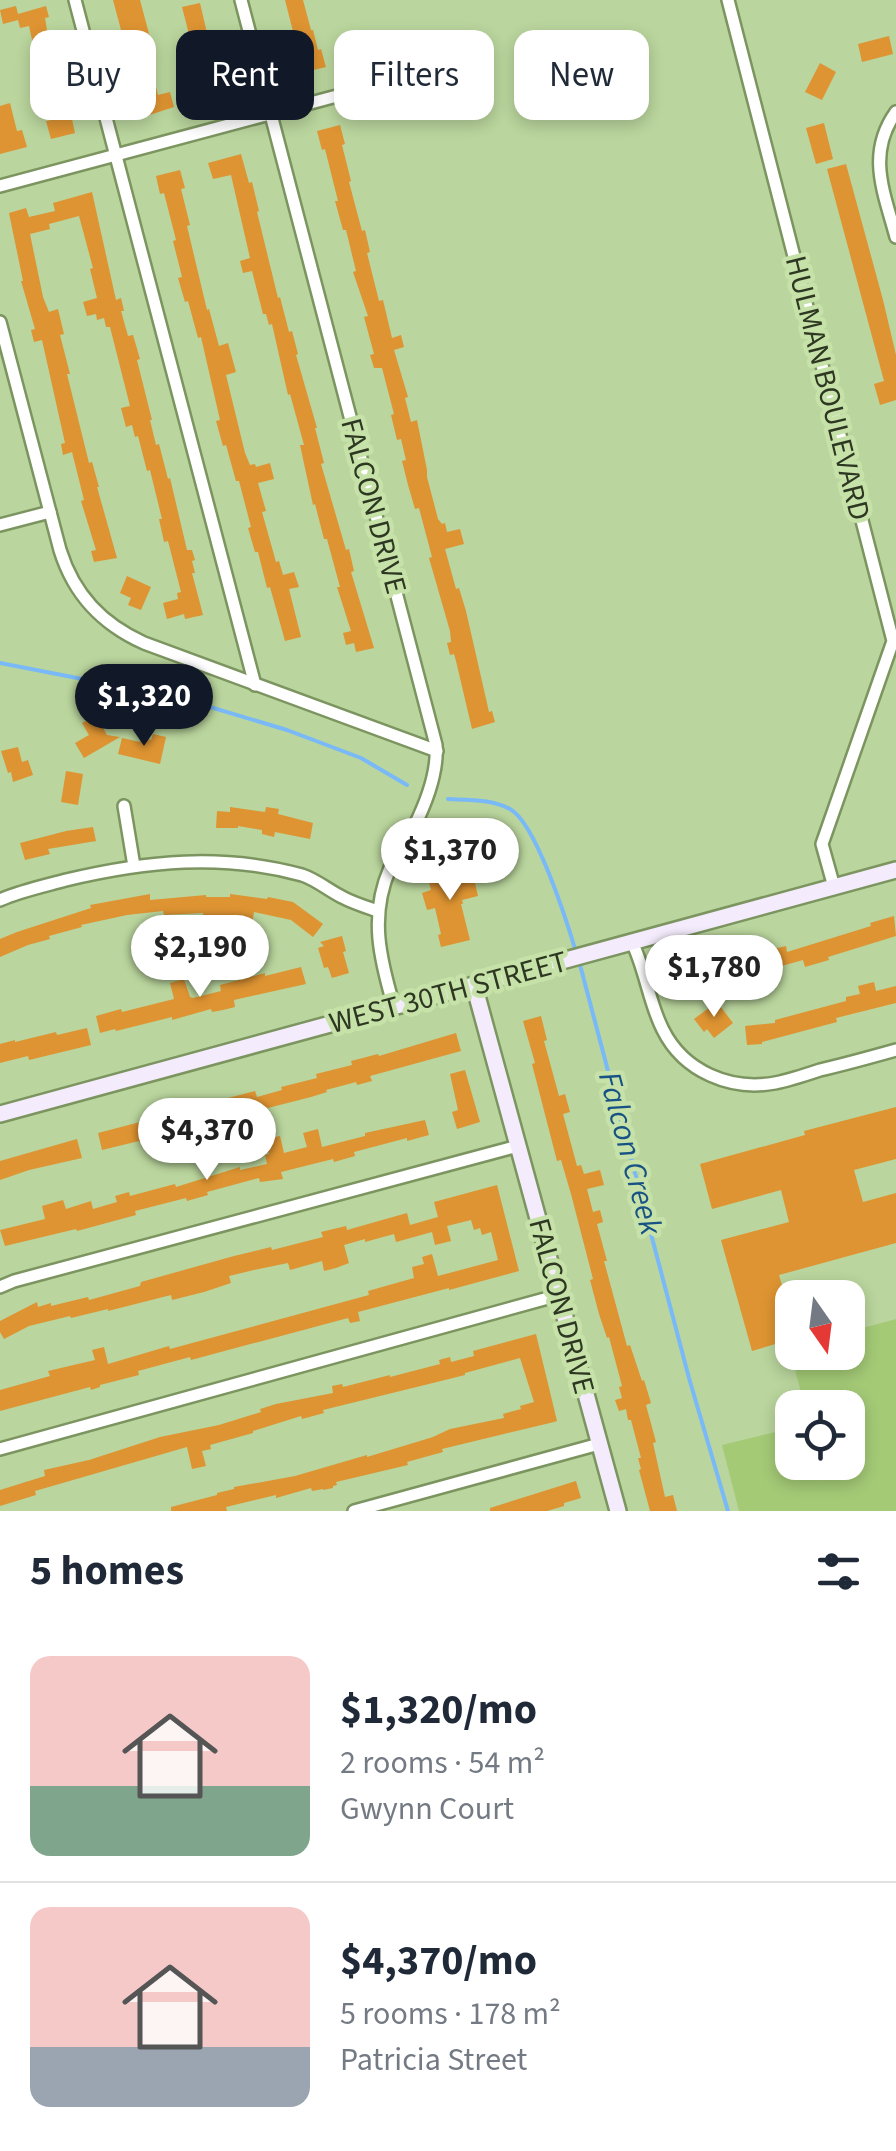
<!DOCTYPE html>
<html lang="en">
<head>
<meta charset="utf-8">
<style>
	:root { --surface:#fff; --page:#f2f2f3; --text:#1f2937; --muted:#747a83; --line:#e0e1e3; --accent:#111827 }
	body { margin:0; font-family:"Source Sans 3",sans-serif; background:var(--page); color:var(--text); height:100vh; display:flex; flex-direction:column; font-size:38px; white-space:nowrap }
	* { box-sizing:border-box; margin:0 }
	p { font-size:32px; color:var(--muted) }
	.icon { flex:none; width:55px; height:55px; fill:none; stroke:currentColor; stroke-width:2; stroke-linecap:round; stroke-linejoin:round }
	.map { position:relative; height:1511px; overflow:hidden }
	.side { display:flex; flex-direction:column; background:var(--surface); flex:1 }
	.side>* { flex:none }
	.top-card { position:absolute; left:30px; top:30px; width:838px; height:90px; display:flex; gap:20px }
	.needle { width:65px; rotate:166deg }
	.controls { position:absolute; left:775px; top:1280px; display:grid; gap:20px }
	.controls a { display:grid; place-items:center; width:90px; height:90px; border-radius:20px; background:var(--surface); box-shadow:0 5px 15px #0003; font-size:50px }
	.price { position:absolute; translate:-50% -85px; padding:0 22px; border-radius:35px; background:#fff; color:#222; font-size:32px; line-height:65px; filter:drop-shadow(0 2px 5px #0008) }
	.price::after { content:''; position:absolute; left:50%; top:60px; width:30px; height:22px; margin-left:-15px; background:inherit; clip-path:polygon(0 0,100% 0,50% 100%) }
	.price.current { background:var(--accent); color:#fff }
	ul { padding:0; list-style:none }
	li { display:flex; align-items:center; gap:30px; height:250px; padding:0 30px }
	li+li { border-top:2px solid var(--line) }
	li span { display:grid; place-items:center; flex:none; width:280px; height:200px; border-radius:20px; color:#555 }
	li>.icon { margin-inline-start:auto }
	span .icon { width:120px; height:120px; fill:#fffc; stroke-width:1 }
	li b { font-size:42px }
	h2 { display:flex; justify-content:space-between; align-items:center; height:120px; padding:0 30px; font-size:42px }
	.chip { padding:0 35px; border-radius:20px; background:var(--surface); box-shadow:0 5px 15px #0003; font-size:35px; line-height:90px }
	.chip.current { background:var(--accent); color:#fff }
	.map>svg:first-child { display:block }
	.green { fill:#a4ca76 }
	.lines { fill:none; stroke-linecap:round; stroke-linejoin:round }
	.stream { stroke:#79b9f7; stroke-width:4 }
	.building { fill:#de9432 }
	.street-casing { stroke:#7c9560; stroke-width:16 }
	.secondary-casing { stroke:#7c9560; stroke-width:20 }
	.street { stroke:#fff; stroke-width:11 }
	.secondary { stroke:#f4ecfc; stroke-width:15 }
	.labels { text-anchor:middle; stroke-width:9; stroke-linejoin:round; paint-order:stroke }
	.street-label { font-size:30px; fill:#2d3721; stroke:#c6e2a9 }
	.water-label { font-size:32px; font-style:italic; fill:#185284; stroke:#c6e2a9 }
</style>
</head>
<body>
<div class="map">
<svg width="896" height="1511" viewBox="0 0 896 1511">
	<rect width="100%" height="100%" fill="#bad59d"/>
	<path class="green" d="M896 1319V1511H739L722 1445 792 1428V1462H848V1408L805 1407 789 1347 792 1346V1352H848V1332Z"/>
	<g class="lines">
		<g class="stream">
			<path d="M0 663 180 698 287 730 361 758 407 785"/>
			<path d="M448 799C467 800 492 799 510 809 536 823 567 922 576 952"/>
			<path d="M579 961 689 1378 728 1511"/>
		</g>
	</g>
	<g class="building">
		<path d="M113 0H140L152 45 146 47 158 95 170 92 174 107 137 119 132 100 135 99 124 57 128 56Z"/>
		<path d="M285 0H303L311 30H313L318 50 321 49 326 67 301 73 296 56 299 55Z"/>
		<path d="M200 3 207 33 210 32 218 76 222 75 226 93 201 99 197 82 206 79 200 56 191 58 186 39 190 38 182 7Z"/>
		<path d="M16 6 18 14 46 6 49 17 45 18 47 30 59 78 63 77 75 133 51 139 46 121 51 120 44 94 48 92 42 71 39 72 29 26 20 28 18 20 3 24 0 10Z"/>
		<path d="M889 36 893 54 862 62 858 44Z"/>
		<path d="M820 63 836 72 822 100 805 92Z"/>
		<path d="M10 103 17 131 22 130 27 147 0 154V106Z"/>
		<path d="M824 123 833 159 816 164 806 128Z"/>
		<path d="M340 125 345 144 342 145 351 181 349 182 362 231 365 230 370 252 367 253 379 301 383 300 392 338 401 335 404 347 394 350 408 397 405 398 411 422 417 420 427 470V477L438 519 442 524 445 523 447 532 460 529 464 544 445 549 456 589 459 588 466 611 489 712 492 711 495 722 472 729 456 661 454 654 450 655 447 643 451 642 450 631 429 558 432 557 419 508 415 509 408 485 402 461 406 460 401 439 397 440 391 415 394 414 382 368H374L370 355 374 354 364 317 368 316 353 272 356 271 346 230H343L335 201H338L325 149 322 150 317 131Z"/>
		<path d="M241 154 249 183 252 182 259 211 257 212 278 298 280 297 289 332 292 331 298 354 296 355 317 428H315L324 463 321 464 346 550 349 549 354 571 351 572 374 648 356 652 354 643 346 645 343 633 351 631 337 587H340L327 539H324L315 504 313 505 300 445H304L290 394 288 395 272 324 269 325 266 314H263L252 271 243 273 240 261 250 258 231 175 213 179 208 163Z"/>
		<path d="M846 164 883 300 896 355V400L880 405 874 384 884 381 827 169Z"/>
		<path d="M180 170 185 188 181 189 190 225 187 226 207 310 209 309 219 346 228 343 236 372 226 375 245 453 250 465 255 464 256 467 270 463 274 479 258 483 266 511 262 512 276 562 279 561 283 575 294 572 299 587 289 589 301 637 285 641 270 587 267 588 258 552H255L248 528 251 527 239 481H236L226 445 223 446 216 421 220 420 201 337 198 338 188 301 185 302 178 278 182 277 173 241 176 240 164 193 160 194 156 176Z"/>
		<path d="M92 192 116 300 121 298 124 311H121L128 336 133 335 140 359 137 360 152 420H150L156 445 159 444 168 479 170 478 187 550H192L195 560 192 561 195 573H192L203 615 185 619 184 614 167 619 163 603 178 599 177 593 181 592 168 541 164 542 159 519H162L150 470 147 471 138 436 135 437 132 425 126 427 121 408 130 406 110 327H106L104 318 97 320 96 314 87 316 83 302 97 298 90 269 93 268 79 216 49 224 50 229 30 234 43 297 49 312 58 309 64 334 60 335 70 374H67L89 463 92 462 99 487H97L117 558 94 562 91 551 96 550 81 501 84 500 72 452 63 455 61 444 65 443 42 340 34 342 31 330 35 329 21 281H23L9 213 26 208 29 217 55 211 53 203Z"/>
		<path d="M127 576 151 587 141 610 128 605 131 598 120 593Z"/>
		<path d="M96 715 107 735 120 737 84 758 75 743 89 735 82 723Z"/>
		<path d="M153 734 166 737 160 764 118 754 122 738 140 742 141 737 151 740Z"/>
		<path d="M18 747 22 762 28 760 33 775 13 782 11 772 8 773 1 751Z"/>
		<path d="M66 771 83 774 78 805 61 802Z"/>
		<path d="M230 807 265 812 266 807 279 809 278 814 313 823 310 839 275 832 274 837 262 834V830L238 826V828H216L217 811 230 812Z"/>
		<path d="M93 827 96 841 48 849 50 854 25 860 20 843 66 831Z"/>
		<path d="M461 866 465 881 474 879 478 896 462 900 463 904H461L470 940 441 947 438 935 441 934 435 908 427 910 422 893 431 890 427 874Z"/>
		<path d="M150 894V900L206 895V897H230V894L267 899 268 897 293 902 323 924 313 937 291 920 254 912 252 923 217 918V924L203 923V913L164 915 163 911 127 915 81 925 82 927 49 936 50 939 28 945 0 957V939L17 932 91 908 90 905Z"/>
		<path d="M894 916 896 936 828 957 829 960 805 967 803 960 696 990 691 971 773 949 786 946 787 952 871 926 870 923Z"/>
		<path d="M342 936 346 951 343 952 349 973 332 978 328 967 324 968 318 948 324 946 320 942Z"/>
		<path d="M301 967 306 984 234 1000 235 1007 223 1010 212 1012 211 1009 172 1020V1017L116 1031 115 1029 100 1033 96 1016 121 1009 122 1012 174 999 170 983 184 979 190 997 193 998 221 991 220 985 265 973V976Z"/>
		<path d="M874 982 876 991 896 986V1003L836 1018 837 1022 762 1042V1044L747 1045 745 1026 775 1023V1020L846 1001V997L860 994 858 986Z"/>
		<path d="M717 1002 733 1023 714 1038 707 1029 704 1032 694 1019Z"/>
		<path d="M541 1016 547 1040 544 1041 559 1096 565 1094 570 1112 563 1114 577 1166 581 1165 584 1174 600 1170 604 1185 587 1189 593 1212 600 1210 603 1222 597 1224 607 1261H604L627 1346 630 1345 642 1381 644 1380 651 1403 646 1405 656 1442 653 1443 665 1497 673 1495 677 1511H650L639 1470 641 1469 638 1458H641L631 1420H628L626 1409 619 1411 615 1400 622 1398 619 1387 622 1386 609 1337 607 1338 599 1314 590 1280 593 1279 571 1194 561 1160 557 1161 532 1064 535 1063 523 1021Z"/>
		<path d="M87 1028 91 1045 29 1060 28 1056 0 1063V1044L15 1040V1042L56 1032 57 1035Z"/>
		<path d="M456 1033 461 1051 370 1076 372 1081 357 1085 356 1082 326 1090 327 1092 311 1097 260 1110 262 1117 245 1122 243 1116 219 1123 225 1143 210 1146 204 1123 182 1129 183 1132 140 1143 139 1141 102 1150 98 1133 144 1121V1124L172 1116 171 1113 255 1091 257 1097 282 1090 281 1087 317 1078 316 1074 352 1065 351 1061 378 1054 379 1056Z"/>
		<path d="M465 1070 480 1122 457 1129 452 1112 458 1110 450 1074Z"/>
		<path d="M896 1107V1159L854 1170 863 1202 896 1193V1243L779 1275 792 1320V1339L752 1351 721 1240 789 1222 781 1190 712 1209 700 1164 805 1135 804 1131Z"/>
		<path d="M425 1120 429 1135 407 1141V1138L354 1152 355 1156 334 1162 333 1159 281 1172 283 1179 260 1182 259 1178 207 1192 208 1195 187 1201 186 1198 135 1211 136 1215 77 1231 76 1229 5 1246 0 1230 45 1219 42 1206 63 1200 66 1209 91 1201 93 1209 117 1202 115 1196 129 1192 130 1196 175 1184 176 1187 240 1167V1170L267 1164 265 1155 269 1154 265 1139 280 1136 284 1153 307 1147 303 1133 318 1129 322 1147 365 1136V1133Z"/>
		<path d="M77 1139 82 1158 29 1170 0 1180V1161Z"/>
		<path d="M497 1185 519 1271 449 1290V1288L358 1312 360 1321 350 1323 348 1318 191 1360 190 1357 138 1371 139 1375 100 1385V1387L91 1390 90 1387 0 1411V1390L50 1376 48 1371 95 1360 92 1350 104 1347 108 1364 169 1346 170 1349 369 1295 368 1291 414 1278 412 1267 424 1264 422 1257 432 1254 438 1276 498 1260 491 1232 482 1235 480 1228 474 1230 471 1220 447 1226 451 1241 435 1245 432 1232 396 1242 394 1234 365 1242V1239L344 1245 349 1263 336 1268 324 1271 322 1261 290 1270 288 1263 254 1270 229 1276 231 1283 204 1292 172 1300 171 1295 108 1311V1309L71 1318 70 1316 29 1326 4 1339 0 1332V1321L37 1302 38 1307 51 1303V1306L88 1297 89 1300 140 1286 141 1282 234 1256 271 1247 272 1250 323 1237 321 1232 346 1226 347 1230 407 1213 410 1225 438 1217 434 1202Z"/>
		<path d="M536 1334 557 1421 554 1422 442 1449 443 1452 407 1462 408 1465 336 1482 337 1485 333 1486V1488L323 1490V1489L312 1491 311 1488 276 1498V1495L226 1507 227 1511H171V1507L217 1495V1493L234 1489V1487L295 1476 367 1455V1457L433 1437 450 1429 504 1418 503 1414 521 1409 520 1406 534 1402 520 1358 465 1373V1375L445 1380 323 1410 324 1413 302 1419 301 1416 253 1431V1433L210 1445 211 1449 202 1451 206 1466 192 1469 187 1447 35 1491 36 1495 0 1506V1490L45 1476 44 1470 89 1460 160 1437 219 1425 261 1412 260 1409 276 1404 333 1393 332 1386 342 1384 343 1387 390 1375V1377L440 1364 439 1360 450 1357 451 1362 474 1356 473 1351Z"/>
		<path d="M576 1481 581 1498 564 1503V1506L547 1511H490V1508Z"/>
	</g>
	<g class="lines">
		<g class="street-casing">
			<g id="street">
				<path d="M75 0 255 685"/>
				<path d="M241 0 436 745C438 772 426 803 414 827 406 841 396 854 390 868 369 916 380 959 394 1007"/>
				<path d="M728 0 893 641 822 844 834 887"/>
				<path d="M896 112C866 154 884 192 896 237"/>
				<path d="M0 186 348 93"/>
				<path d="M0 322 60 550C74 595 102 624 144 643L437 751"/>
				<path d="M0 525 50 512"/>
				<path d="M124 806 134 866"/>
				<path d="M0 900C20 891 44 886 66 880 146 861 222 853 302 875 317 880 328 890 342 897 353 903 366 907 378 911"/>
				<path d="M632 942C646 971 649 1003 663 1030 684 1072 731 1091 775 1083 790 1080 805 1075 820 1070 846 1064 871 1057 896 1050"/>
				<path d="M0 1287 14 1281 518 1146"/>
				<path d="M0 1449 559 1295"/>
				<path d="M354 1511 599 1444"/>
			</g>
		</g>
		<g class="secondary-casing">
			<g id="secondary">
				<path d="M474 985 618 1511"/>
				<path d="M0 1114 896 870"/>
			</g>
		</g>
		<use href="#street" class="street"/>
		<use href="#secondary" class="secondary"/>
	</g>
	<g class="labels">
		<g class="street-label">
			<text transform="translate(828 388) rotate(76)" y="10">HULMAN BOULEVARD</text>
			<text transform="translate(374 506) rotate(75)" y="10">FALCON DRIVE</text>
			<text transform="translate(448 992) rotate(-15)" y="10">WEST 30TH STREET</text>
			<text transform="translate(562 1306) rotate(75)" y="10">FALCON DRIVE</text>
		</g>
		<g class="water-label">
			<text transform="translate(631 1153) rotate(75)" y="11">Falcon Creek</text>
		</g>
	</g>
</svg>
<div class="controls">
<a><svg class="needle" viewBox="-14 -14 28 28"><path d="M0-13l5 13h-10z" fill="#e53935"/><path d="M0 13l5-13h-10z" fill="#747a83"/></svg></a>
<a><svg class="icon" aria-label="locate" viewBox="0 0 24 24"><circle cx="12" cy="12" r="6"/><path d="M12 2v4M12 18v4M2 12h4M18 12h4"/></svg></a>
</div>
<b class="price current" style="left:144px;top:749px">$1,320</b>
<b class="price" style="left:450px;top:903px">$1,370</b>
<b class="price" style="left:200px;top:1000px">$2,190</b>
<b class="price" style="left:714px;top:1020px">$1,780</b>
<b class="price" style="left:207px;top:1183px">$4,370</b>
<div class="top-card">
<a class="chip">Buy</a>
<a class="chip current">Rent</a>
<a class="chip">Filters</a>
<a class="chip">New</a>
</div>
</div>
<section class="side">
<h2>5 homes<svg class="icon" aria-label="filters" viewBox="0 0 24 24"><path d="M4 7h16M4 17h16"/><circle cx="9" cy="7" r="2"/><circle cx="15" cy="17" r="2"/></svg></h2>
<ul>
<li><span style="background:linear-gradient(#f6c9c9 65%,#7fa58c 0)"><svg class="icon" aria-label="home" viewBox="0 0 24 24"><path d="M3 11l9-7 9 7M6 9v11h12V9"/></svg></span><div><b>$1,320/mo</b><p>2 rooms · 54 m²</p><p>Gwynn Court</p></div></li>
<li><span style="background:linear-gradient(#f6c9c9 70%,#9aa5b1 0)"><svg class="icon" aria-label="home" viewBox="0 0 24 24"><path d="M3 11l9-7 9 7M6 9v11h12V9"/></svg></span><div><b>$4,370/mo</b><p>5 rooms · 178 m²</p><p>Patricia Street</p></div></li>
</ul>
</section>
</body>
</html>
